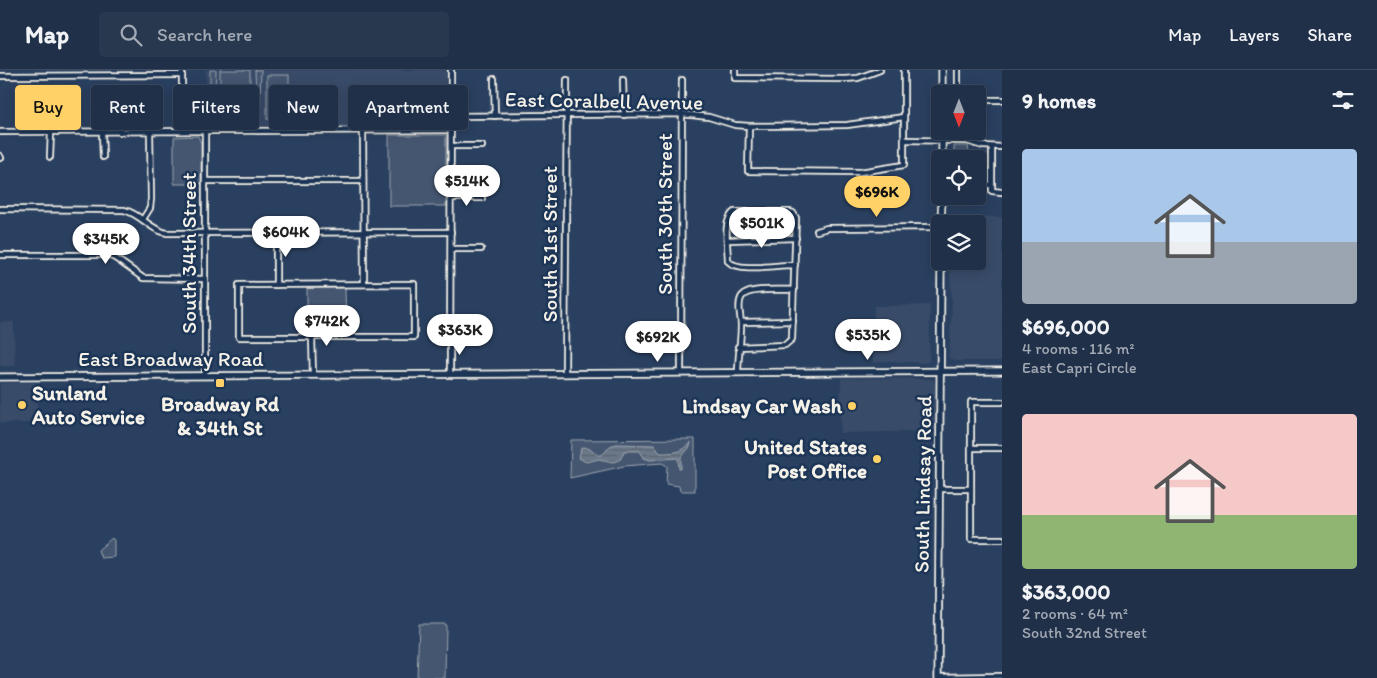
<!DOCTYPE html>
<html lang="en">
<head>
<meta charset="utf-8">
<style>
	:root { --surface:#203048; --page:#28384f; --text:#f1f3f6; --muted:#a2a9b4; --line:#3d4b60; --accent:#ffd166 }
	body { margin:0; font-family:Itim,sans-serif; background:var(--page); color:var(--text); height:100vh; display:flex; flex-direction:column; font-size:19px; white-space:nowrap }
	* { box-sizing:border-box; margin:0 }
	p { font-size:16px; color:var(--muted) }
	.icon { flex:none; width:28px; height:28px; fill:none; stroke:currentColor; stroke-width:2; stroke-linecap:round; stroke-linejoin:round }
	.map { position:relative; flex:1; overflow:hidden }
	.drawer { display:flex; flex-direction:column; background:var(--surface); width:375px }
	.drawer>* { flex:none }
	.hud { position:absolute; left:15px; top:15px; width:475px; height:45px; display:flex; gap:10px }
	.needle { width:32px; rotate:180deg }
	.controls { position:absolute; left:931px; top:15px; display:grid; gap:10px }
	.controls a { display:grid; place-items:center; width:55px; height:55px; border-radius:5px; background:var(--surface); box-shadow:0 2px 12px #0003,0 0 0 1px var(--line); font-size:25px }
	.price { position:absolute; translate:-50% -42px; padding:0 11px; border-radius:18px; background:#fff; color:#222; font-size:16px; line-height:32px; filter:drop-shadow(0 1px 2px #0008) }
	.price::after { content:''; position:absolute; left:50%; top:30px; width:15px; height:11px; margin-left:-8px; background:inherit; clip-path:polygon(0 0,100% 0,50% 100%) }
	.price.on { background:var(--accent); color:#111 }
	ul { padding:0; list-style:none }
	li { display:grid; align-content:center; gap:10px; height:265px; padding:0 20px }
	li span { display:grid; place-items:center; height:155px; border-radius:5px; color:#555 }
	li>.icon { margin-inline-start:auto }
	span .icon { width:90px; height:90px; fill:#fffc; stroke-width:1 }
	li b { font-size:21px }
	h2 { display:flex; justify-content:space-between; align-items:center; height:60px; padding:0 20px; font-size:21px }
	.chip { padding:0 18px; border-radius:5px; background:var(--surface); box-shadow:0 2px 12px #0003,0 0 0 1px var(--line); font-size:18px; line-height:45px }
	.chip.on { background:var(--accent); color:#111 }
	header { display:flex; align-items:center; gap:30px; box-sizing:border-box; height:70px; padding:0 25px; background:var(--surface); border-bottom:1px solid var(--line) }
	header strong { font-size:24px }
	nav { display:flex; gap:28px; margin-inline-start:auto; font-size:18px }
	.search { width:350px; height:45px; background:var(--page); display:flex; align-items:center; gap:12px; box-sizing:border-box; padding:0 18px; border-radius:5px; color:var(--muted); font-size:19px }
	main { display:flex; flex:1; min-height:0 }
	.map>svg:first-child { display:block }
	.built { fill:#374c69 }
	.green { fill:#445771; stroke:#9ca4ac }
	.water { fill:url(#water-rules); stroke:#a1a8b0 }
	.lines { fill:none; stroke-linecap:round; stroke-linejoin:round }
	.minor-casing { stroke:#f4f1e8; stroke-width:8 }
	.major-casing { stroke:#f4f1e8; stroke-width:9 }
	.minor { stroke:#1d3557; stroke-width:4.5 }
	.major { stroke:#1d3557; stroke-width:5.5 }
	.poi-dot { fill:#ffd166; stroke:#1d3557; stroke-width:2 }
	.labels { text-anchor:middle; stroke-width:5; stroke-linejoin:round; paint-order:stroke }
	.street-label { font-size:21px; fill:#f4f1e8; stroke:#1d3557 }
	.poi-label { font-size:21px; font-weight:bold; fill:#f4f1e8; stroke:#1d3557; text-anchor:end }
</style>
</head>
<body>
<header>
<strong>Map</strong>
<div class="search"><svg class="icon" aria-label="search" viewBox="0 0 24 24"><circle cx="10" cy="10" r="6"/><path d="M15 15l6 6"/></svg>Search here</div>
<nav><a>Map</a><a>Layers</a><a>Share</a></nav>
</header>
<main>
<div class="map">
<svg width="1002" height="608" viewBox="0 0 1002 608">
	<defs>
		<pattern id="water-rules" width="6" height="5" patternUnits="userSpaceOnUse" patternTransform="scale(1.25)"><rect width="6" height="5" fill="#6a788a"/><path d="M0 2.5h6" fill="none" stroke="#5b626b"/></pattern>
	</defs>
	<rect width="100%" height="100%" fill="#2a4060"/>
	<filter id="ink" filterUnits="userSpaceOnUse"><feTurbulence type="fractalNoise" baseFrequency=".02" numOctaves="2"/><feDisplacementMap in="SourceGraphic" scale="10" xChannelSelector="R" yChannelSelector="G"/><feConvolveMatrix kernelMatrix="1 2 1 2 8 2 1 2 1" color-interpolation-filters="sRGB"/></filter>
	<g filter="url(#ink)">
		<g class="built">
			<path d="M206 0H447V53L443 56 206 57Z"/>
			<path d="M949 146 1002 147V291H956L949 288 952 232 949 191H978V154H949Z"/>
			<path d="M930 235 929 291 925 293 887 291 873 293 874 236Z"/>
			<path d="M0 252H14L15 296H0Z"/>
			<path d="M841 308 932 309 935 313V361L840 363Z"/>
			<path d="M0 313H38L37 353H0Z"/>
		</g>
		<g class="green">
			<path d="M210 0H216C216 10 214 22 217 31 222 48 245 50 253 35 258 25 255 10 255 0H261L259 55H254V50L251 48C209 65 210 28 210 0Z"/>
			<rect x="220" y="0" width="30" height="29"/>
			<rect x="267" y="5" width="22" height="44"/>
			<rect x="389" y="65" width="57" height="71"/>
			<path d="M198 66 201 73V114H174V67Z"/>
			<path d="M954 76H968L970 89H954Z"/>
			<path d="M307 218H345L346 263 307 264Z"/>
			<path d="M695 369V421H680L679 416 666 414 667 396 662 393 624 396 570 408 571 370Z"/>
			<path d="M112 468 114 470V487L101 488 98 480Z"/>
			<path d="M419 554H446L445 608H417Z"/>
		</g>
		<path class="water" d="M691 372 690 377 681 387V399H679L678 388 650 390 644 388 640 381H624L620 390 613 392 599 389 586 392 579 388 581 378 585 377C598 381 597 394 610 376L616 374 654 375 660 383C673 383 683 383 691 372Z"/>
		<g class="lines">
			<g class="minor-casing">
				<g id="minor">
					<path d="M735 0V8L845 9 858 8 880 0"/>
					<path d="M0 6 182 5"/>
					<path d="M494 9 495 46"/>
					<path d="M623 10 624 45"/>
					<path d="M958 24V0"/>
					<path d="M978 30H1002"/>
					<path d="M451 46 682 44 709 47 735 55 749 56 847 55 904 47"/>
					<path d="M120 50V62"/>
					<path d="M749 56 748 101 860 102 904 95V0"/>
					<path d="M182 61V0"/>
					<path d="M363 61 364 214"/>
					<path d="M976 61V74"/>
					<path d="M0 62 451 60"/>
					<path d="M58 62V50"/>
					<path d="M102 62 103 87"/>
					<path d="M904 70 967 71 983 76 1002 77"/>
					<path d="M451 76H482"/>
					<path d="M992 77V121L1002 122"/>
					<path d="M0 86 1 88"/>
					<path d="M50 87 51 62"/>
					<path d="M205 111H363"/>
					<path d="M983 115H992"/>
					<path d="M451 128H482"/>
					<path d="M0 139 124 140C141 144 150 160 167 163L451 162"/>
					<path d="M143 149 150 138 151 129 150 61"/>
					<path d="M817 161 827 158 940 157"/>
					<path d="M728 170 796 168"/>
					<path d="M451 179H481"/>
					<path d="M0 185H108L115 188 143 208 205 209"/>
					<path d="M414 214V267H239V215Z"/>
					<path d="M276 215V162"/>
					<path d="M741 252 793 251"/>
					<path d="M312 268 313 305"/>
					<path d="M738 277 785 275 792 269 796 148 793 143 789 142H734C722 151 728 177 728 191 739 203 779 194 795 195"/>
					<path d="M681 303 682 10"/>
					<path d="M738 303C738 287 741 271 741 255 741 246 737 236 741 228 746 217 782 220 794 220"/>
					<path d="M450 304 451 0"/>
					<path d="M565 304 567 10"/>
					<path d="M205 305V61"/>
					<path d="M1002 332H971V469H1002"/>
					<path d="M971 378H1002"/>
					<path d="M940 419H971"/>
					<path d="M938 607 1002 606"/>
				</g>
			</g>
			<g class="major-casing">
				<g id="major">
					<path d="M942 24V0"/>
					<path d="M942 89V61"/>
					<path d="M941 154 942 126"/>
					<path d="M0 307 1002 301"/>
					<path d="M938 608 941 191"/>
				</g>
			</g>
			<use href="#minor" class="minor"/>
			<use href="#major" class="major"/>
		</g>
	</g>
	<g class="poi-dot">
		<rect x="215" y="308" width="10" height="10" rx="2.5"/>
		<circle cx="22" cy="335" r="5"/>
		<circle cx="852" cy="336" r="5"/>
		<circle cx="877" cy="389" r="5"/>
	</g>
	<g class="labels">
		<g class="street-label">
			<text transform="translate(604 31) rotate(1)" y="7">East Coralbell Avenue</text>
			<text transform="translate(665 144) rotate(-90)" y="7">South 30th Street</text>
			<text transform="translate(550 174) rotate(-90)" y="7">South 31st Street</text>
			<text transform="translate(189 183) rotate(-90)" y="7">South 34th Street</text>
			<text x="171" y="296">East Broadway Road</text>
			<text transform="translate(923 414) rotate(-89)" y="7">South Lindsay Road</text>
		</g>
		<g class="poi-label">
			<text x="32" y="330" text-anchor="start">Sunland<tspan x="32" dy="24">Auto Service</tspan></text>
			<text x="220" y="341" text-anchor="middle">Broadway Rd<tspan x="220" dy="24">&amp; 34th St</tspan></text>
			<text x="842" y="343">Lindsay Car Wash</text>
			<text x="867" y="384">United States<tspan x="867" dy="24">Post Office</tspan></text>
		</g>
	</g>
</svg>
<div class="controls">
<a><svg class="needle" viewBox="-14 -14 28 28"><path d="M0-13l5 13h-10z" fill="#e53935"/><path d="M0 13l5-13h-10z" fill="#a2a9b4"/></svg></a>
<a><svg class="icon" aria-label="locate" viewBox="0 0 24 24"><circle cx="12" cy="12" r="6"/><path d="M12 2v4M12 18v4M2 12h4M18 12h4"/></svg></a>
<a><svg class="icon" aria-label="layers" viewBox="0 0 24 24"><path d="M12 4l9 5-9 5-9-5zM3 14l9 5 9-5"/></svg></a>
</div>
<b class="price" style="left:467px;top:137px">$514K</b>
<b class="price on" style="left:877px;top:148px">$696K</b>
<b class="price" style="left:762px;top:179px">$501K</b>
<b class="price" style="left:286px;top:188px">$604K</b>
<b class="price" style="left:106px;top:195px">$345K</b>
<b class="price" style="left:327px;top:277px">$742K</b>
<b class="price" style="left:460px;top:286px">$363K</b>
<b class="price" style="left:868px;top:291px">$535K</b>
<b class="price" style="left:658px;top:293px">$692K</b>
<div class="hud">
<a class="chip on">Buy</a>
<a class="chip">Rent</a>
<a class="chip">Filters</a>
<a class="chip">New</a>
<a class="chip">Apartment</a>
</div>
</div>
<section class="drawer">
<h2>9 homes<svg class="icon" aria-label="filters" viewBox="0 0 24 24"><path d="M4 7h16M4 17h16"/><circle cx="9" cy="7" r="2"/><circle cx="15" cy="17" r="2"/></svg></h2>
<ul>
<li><span style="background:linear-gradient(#a9c7e8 60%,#9aa5b1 0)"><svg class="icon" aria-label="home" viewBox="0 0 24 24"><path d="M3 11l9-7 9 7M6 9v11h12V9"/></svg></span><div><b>$696,000</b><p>4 rooms · 116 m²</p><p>East Capri Circle</p></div></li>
<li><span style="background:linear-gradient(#f6c9c9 65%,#8fb573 0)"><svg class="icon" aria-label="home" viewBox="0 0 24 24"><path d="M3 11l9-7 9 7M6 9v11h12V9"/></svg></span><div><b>$363,000</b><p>2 rooms · 64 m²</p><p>South 32nd Street</p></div></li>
</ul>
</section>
</main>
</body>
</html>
